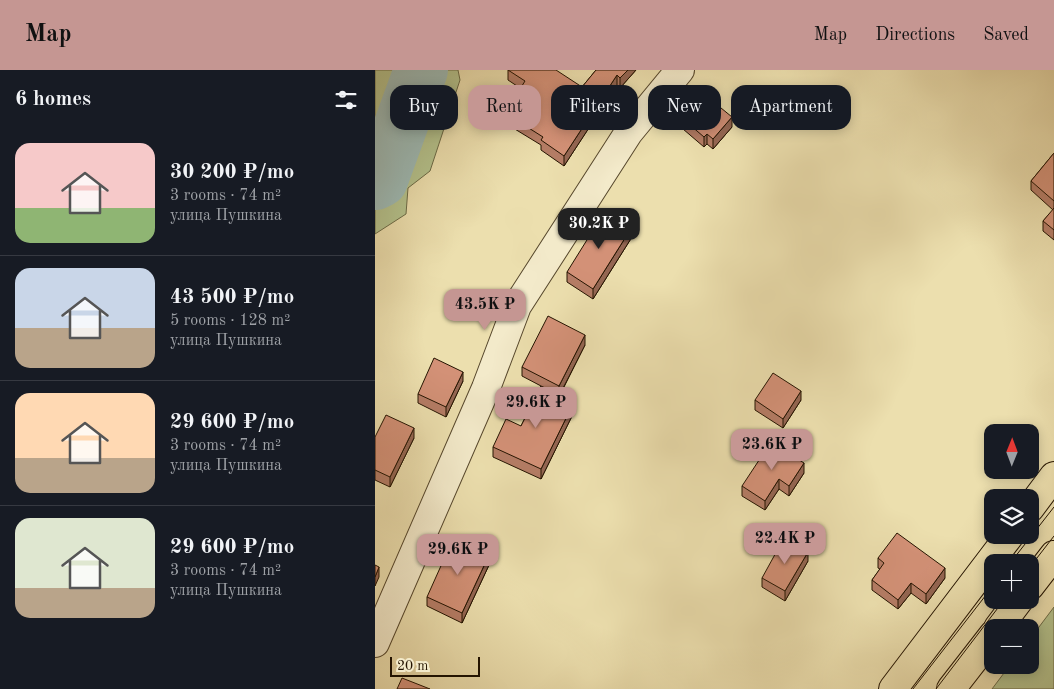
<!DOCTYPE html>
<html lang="en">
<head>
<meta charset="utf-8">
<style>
	:root { --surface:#171b24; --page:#20242c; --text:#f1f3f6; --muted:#9ea1a6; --line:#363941; --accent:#c59692 }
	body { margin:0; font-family:"Old Standard TT",serif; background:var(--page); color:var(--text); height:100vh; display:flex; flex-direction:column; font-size:19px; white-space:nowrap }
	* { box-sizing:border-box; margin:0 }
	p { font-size:16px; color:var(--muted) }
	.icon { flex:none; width:28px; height:28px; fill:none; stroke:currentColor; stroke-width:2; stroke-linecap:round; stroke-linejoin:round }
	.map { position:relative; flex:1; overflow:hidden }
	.drawer { display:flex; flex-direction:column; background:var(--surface); width:375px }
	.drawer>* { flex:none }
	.guide { position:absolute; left:15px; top:15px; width:475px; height:45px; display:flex; gap:10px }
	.needle { width:32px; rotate:1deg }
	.tools { position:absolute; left:609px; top:354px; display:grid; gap:10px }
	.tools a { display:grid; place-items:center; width:55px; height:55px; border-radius:10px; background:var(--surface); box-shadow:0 2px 12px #0003; font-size:25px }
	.scale { position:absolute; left:15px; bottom:12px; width:90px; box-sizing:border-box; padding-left:5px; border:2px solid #241401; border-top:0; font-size:14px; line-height:18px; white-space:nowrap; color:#241401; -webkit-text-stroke:4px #f3eaca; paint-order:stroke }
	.price { position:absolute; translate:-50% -42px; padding:0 11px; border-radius:10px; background:var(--accent); color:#111; font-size:16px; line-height:32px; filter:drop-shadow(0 1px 2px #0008) }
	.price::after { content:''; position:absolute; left:50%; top:30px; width:15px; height:11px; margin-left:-8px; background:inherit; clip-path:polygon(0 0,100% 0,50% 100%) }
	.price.current { background:#222; color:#fff }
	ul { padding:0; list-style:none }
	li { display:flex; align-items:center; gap:15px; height:125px; padding:0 15px }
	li+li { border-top:1px solid var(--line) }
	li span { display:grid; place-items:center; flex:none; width:140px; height:100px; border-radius:15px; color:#555 }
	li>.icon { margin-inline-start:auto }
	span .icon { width:60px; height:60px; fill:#fffc; stroke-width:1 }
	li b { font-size:21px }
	h2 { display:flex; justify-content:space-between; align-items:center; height:60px; padding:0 15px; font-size:21px }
	.tag { padding:0 18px; border-radius:15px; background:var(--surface); box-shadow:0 2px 12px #0003; font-size:18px; line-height:45px }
	.tag.current { background:var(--accent); color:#111 }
	header { display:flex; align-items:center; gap:30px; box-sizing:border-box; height:70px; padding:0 25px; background:var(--accent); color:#111 }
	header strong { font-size:24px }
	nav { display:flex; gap:28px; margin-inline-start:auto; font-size:18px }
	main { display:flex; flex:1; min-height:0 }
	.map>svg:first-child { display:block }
	.green { fill:#b4c28d; stroke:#6c6b47 }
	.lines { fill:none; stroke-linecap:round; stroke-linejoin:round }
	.river { stroke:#9dbab5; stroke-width:54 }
	.street-casing { stroke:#56472c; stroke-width:30 }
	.primary-casing { stroke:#241401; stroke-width:30 }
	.street { stroke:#f3eaca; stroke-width:28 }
	.primary { stroke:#ecdfae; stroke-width:28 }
	.tram { stroke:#241401; stroke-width:1 }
	.wall { fill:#b57d66; stroke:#241401 }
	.shaded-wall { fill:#946653; stroke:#241401 }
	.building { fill:#d39177; stroke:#241401 }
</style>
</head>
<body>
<header>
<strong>Map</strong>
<nav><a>Map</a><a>Directions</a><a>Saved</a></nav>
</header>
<main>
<section class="drawer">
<h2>6 homes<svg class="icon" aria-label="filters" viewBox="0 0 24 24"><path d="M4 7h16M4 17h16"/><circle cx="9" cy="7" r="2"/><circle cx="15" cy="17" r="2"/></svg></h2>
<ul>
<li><span style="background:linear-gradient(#f6c9c9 65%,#8fb573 0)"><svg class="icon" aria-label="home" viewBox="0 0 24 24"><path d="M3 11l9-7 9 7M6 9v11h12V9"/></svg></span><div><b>30 200 ₽/mo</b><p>3 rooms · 74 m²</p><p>улица Пушкина</p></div></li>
<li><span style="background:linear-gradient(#c9d6e8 60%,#b9a48a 0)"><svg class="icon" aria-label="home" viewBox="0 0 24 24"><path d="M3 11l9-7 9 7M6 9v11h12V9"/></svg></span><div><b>43 500 ₽/mo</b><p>5 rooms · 128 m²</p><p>улица Пушкина</p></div></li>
<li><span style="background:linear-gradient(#ffd9b3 65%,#b9a48a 0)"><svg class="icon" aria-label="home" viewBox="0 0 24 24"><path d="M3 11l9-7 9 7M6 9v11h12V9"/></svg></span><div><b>29 600 ₽/mo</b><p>3 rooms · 74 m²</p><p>улица Пушкина</p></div></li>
<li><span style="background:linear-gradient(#dfe7d0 70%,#b9a48a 0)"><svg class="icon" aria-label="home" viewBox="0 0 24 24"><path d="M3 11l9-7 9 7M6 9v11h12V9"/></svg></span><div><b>29 600 ₽/mo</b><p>3 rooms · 74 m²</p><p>улица Пушкина</p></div></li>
</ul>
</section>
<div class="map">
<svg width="679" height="619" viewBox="0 0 679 619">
	<rect width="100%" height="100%" fill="#ecdfae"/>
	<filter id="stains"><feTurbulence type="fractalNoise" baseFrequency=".004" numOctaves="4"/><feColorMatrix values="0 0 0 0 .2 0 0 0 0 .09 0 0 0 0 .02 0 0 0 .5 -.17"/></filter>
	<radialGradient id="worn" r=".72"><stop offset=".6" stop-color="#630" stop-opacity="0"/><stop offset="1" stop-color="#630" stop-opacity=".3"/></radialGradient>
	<g class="green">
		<path d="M0 0H83L85 10 55 101 33 118 31 144 0 164Z"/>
		<path d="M679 537V619H617L635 595H655V569Z"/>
	</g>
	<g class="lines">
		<path class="river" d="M0 113 6 110 46 0"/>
		<g class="street-casing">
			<path id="street" d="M0 573 111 318 142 236 254 62 305 0"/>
		</g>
		<g class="primary-casing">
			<g id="primary">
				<path d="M655 438 679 406"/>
				<path d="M655 516 679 485"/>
				<path d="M623 558 644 530"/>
				<path d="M518 619 635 465"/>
				<path d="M576 619 618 565"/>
			</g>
		</g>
		<use href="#street" class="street"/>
		<use href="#primary" class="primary"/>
		<g class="tram">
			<path d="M636 492 679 437"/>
			<path d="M655 497 679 466"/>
			<path d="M538 619 618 516"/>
			<path d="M561 619 629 530"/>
		</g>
	</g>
	<g class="wall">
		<path d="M133 0 207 17 221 0H261L245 18 242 15 189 96 166 80V75L130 53V43L145 18 133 10Z"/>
		<path d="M308 49 357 57 338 79 332 74 329 77 308 59Z"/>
		<path d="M679 83V170L668 161V151L678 140 656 120V111Z"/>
		<path d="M257 167 218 229 192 212V202Z"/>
		<path d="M210 275 185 325 199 342 166 409 118 387V377L146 356 166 316 147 306V297Z"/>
		<path d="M88 311 71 347 43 333V324Z"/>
		<path d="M380 330H426L408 358 380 340Z"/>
		<path d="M0 367 39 368 15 417 0 410Z"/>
		<path d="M429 403 414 426 404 419 390 440 367 426V416Z"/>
		<path d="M503 488 570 508 551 534 536 523 523 539 497 520V510L505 499 503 498Z"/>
		<path d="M433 491 410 531 387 517V508Z"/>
		<path d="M114 495 87 553 52 536V527Z"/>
	</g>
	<g class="shaded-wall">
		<path d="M253 0H261L245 18V8Z"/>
		<path d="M242 5V15L189 96V86Z"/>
		<path d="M357 47V57L338 79V69Z"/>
		<path d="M332 64V74L329 77V67Z"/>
		<path d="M257 157V167L218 229V219Z"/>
		<path d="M210 265V275L184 326V316Z"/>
		<path d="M88 302V311L71 347V337Z"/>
		<path d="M426 321V330L408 358V349Z"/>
		<path d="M199 332V342L166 409V399Z"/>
		<path d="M39 358V368L15 417V407Z"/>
		<path d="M429 393V403L414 426V416Z"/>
		<path d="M404 409V419L390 440V431Z"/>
		<path d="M433 482V491L410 531V521Z"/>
		<path d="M114 485V495L87 553V543Z"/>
		<path d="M4 497V507L0 516V507Z"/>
		<path d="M570 498V508L551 534V524Z"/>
		<path d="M536 513V523L523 539V530Z"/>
	</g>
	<g class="building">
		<path d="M133 0H181L207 17 221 0H253L245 8 242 5 189 86 166 70 168 67 130 43 150 11Z"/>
		<path d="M329 24 357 47 338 69 332 64 329 67 308 49Z"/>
		<path d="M679 83V131L656 111Z"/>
		<path d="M679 138V160L668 151Z"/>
		<path d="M230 141 257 157 218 219 192 202Z"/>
		<path d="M173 246 210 265 184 316 147 297Z"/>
		<path d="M59 288 88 302 71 337 43 324Z"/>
		<path d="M398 303 426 321 408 349 380 330Z"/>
		<path d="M166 316 199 332 166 399 118 377 131 349 146 356Z"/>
		<path d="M11 345 39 358 15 407 0 400V367Z"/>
		<path d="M396 372 429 393 414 416 404 409 390 431 367 416Z"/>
		<path d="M522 463 570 498 551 524 536 513 523 530 497 510 509 493 503 488Z"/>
		<path d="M409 468 433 482 410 521 387 508Z"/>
		<path d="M78 469 114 485 87 543 52 527Z"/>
		<path d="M0 495 4 497 0 507Z"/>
		<path d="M27 608 55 619H22Z"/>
	</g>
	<rect width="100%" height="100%" filter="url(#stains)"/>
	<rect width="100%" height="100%" fill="url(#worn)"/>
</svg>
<div class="tools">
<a><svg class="needle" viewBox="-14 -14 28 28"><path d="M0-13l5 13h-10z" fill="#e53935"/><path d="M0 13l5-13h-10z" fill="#9ea1a6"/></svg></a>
<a><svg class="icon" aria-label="layers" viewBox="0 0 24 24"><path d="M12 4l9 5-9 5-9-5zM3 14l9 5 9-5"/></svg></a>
<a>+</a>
<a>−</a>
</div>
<div class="scale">20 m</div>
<b class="price current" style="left:224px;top:180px">30.2K ₽</b>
<b class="price" style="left:110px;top:261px">43.5K ₽</b>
<b class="price" style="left:161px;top:359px">29.6K ₽</b>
<b class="price" style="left:397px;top:401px">23.6K ₽</b>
<b class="price" style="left:410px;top:495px">22.4K ₽</b>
<b class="price" style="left:83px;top:506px">29.6K ₽</b>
<div class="guide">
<a class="tag">Buy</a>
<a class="tag current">Rent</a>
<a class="tag">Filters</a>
<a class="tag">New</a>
<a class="tag">Apartment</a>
</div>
</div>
</main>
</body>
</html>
